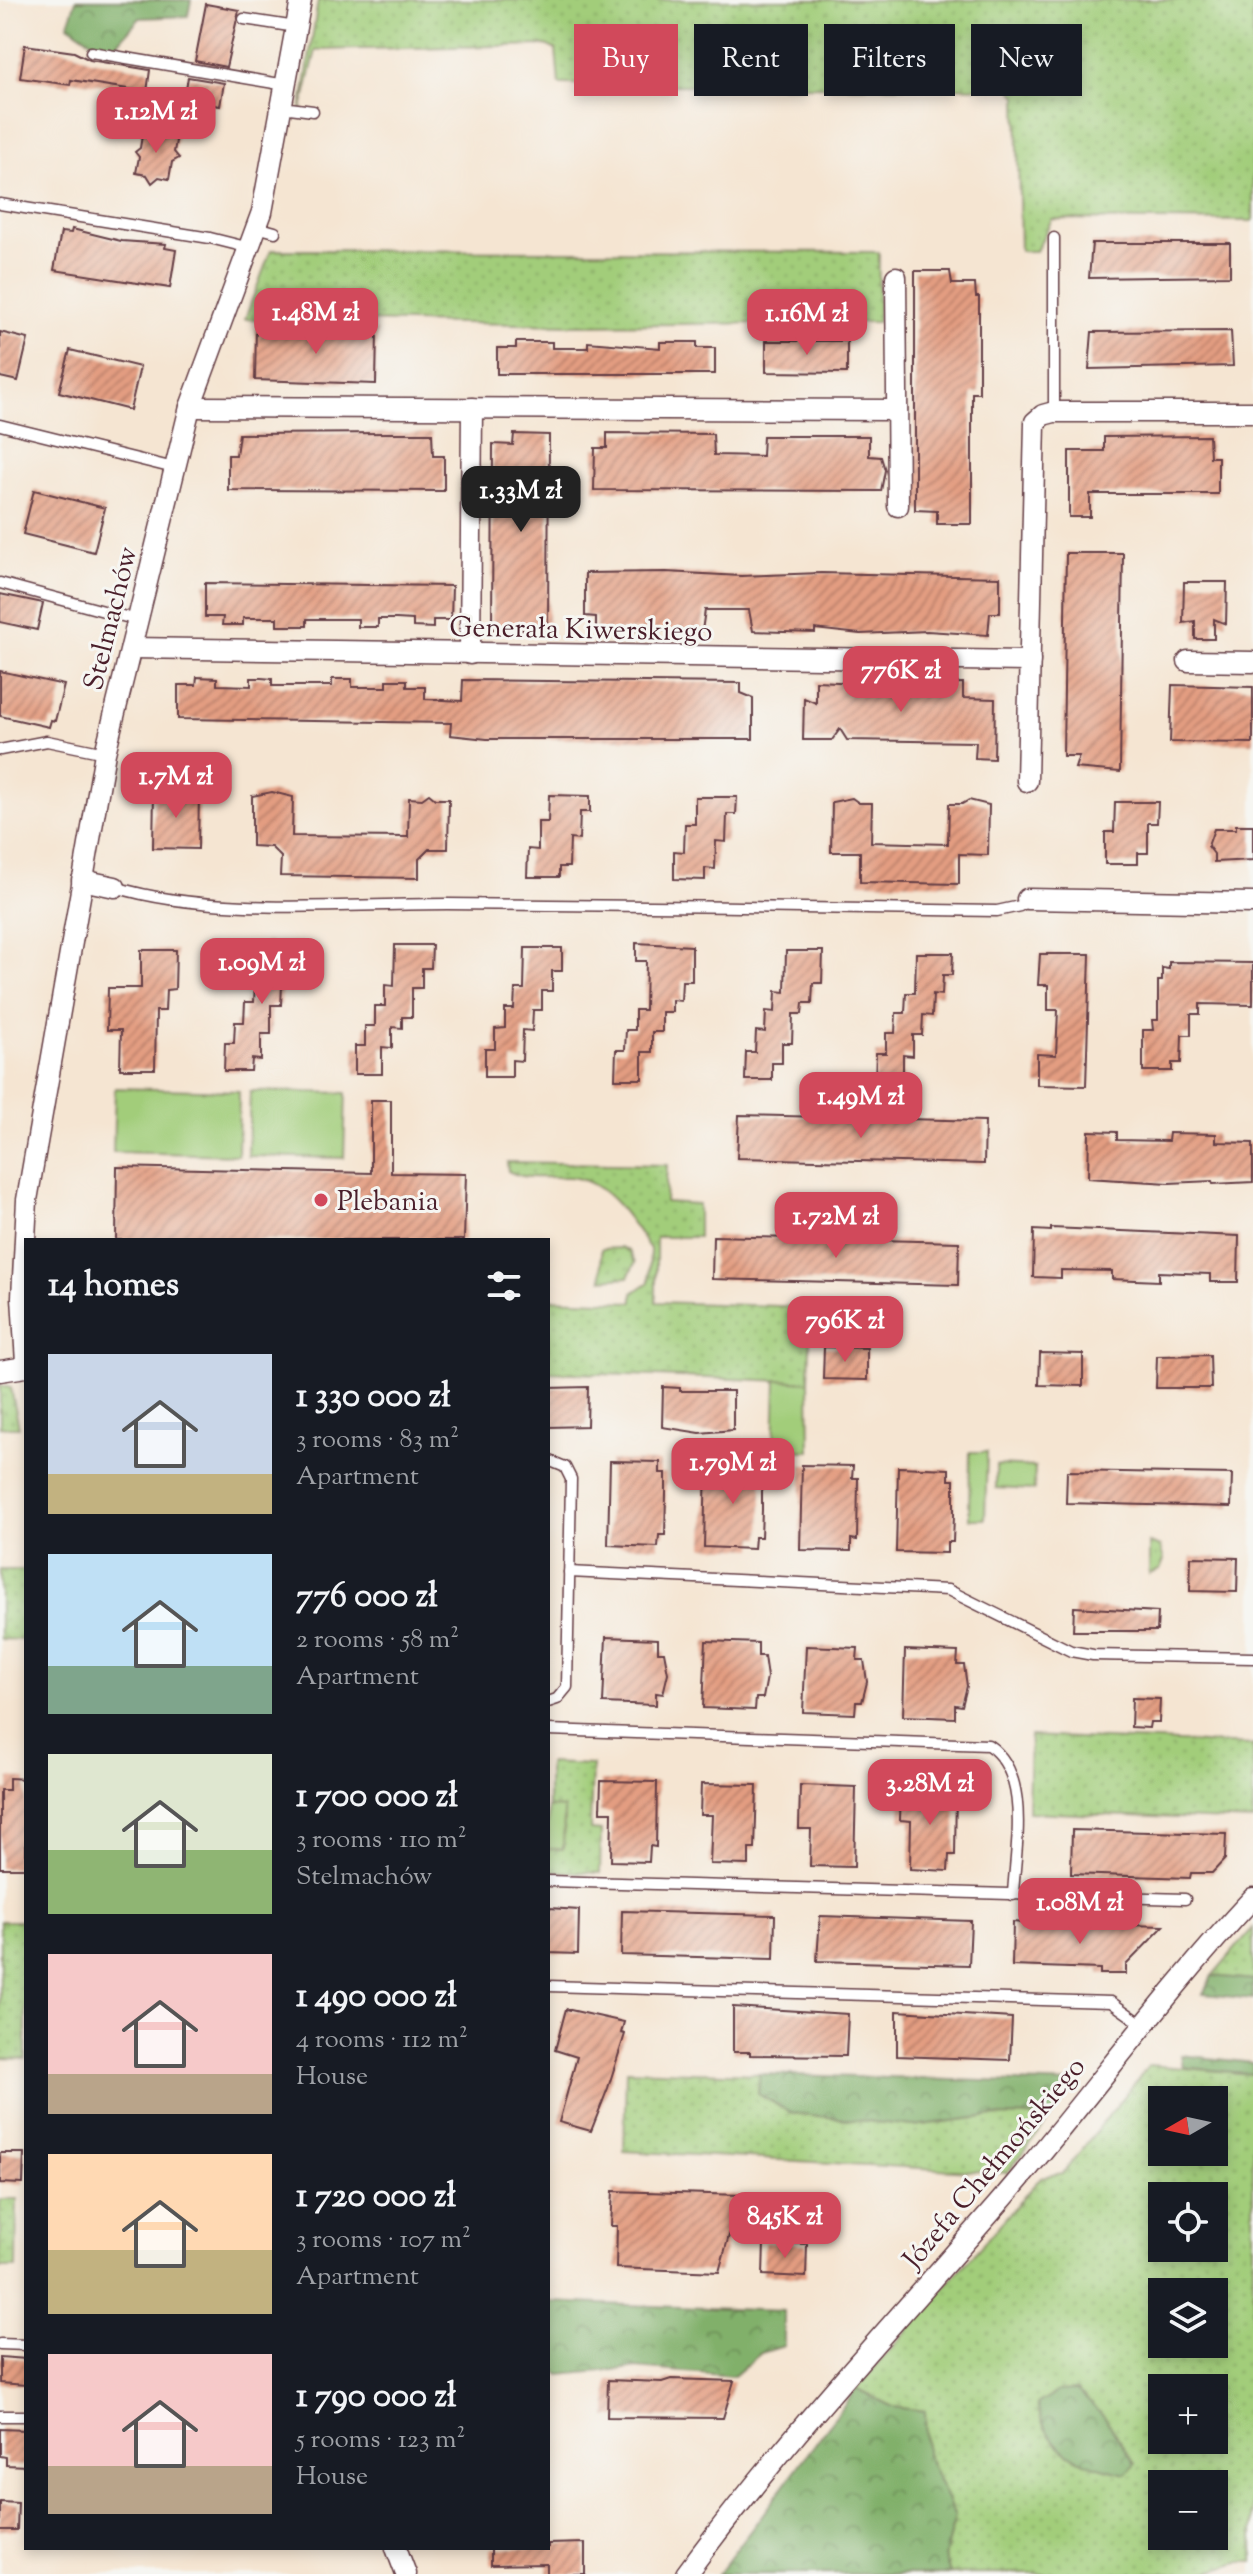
<!DOCTYPE html>
<html lang="en">
<head>
<meta charset="utf-8">
<style>
	:root { --surface:#171b24; --page:#242831; --text:#f1f3f6; --muted:#9ea1a6; --accent:#d1495b }
	body { margin:0; font-family:"Sorts Mill Goudy",serif; background:var(--page); color:var(--text); height:100vh; display:flex; flex-direction:column; font-size:30px; white-space:nowrap }
	* { box-sizing:border-box; margin:0 }
	p { font-size:26px; color:var(--muted) }
	.icon { flex:none; width:44px; height:44px; fill:none; stroke:currentColor; stroke-width:2; stroke-linecap:round; stroke-linejoin:round }
	.map { position:relative; flex:1; overflow:hidden }
	.side { position:absolute; left:24px; top:1238px; width:526px; height:1312px; display:flex; flex-direction:column; background:var(--surface); border-radius:0px; box-shadow:0 4px 12px #0003 }
	.side>* { flex:none }
	.guide { position:absolute; left:574px; top:24px; width:558px; height:72px; display:flex; gap:16px }
	.needle { width:52px; rotate:261deg }
	.controls { position:absolute; left:1148px; top:2086px; display:grid; gap:16px }
	.controls a { display:grid; place-items:center; width:80px; height:80px; border-radius:0px; background:var(--surface); box-shadow:0 4px 12px #0003; font-size:40px }
	.price { position:absolute; translate:-50% -68px; padding:0 18px; border-radius:16px; background:var(--accent); color:#fff; font-size:26px; line-height:52px; filter:drop-shadow(0 2px 4px #0008) }
	.price::after { content:''; position:absolute; left:50%; top:48px; width:24px; height:18px; margin-left:-12px; background:inherit; clip-path:polygon(0 0,100% 0,50% 100%) }
	.price.current { background:#222; color:#fff }
	ul { padding:0; list-style:none }
	li { display:flex; align-items:center; gap:24px; height:200px; padding:0 24px }
	li span { display:grid; place-items:center; flex:none; width:224px; height:160px; border-radius:0px; color:#555 }
	li>.icon { margin-inline-start:auto }
	span .icon { width:96px; height:96px; fill:#fffc; stroke-width:1 }
	li b { font-size:34px }
	h2 { display:flex; justify-content:space-between; align-items:center; height:96px; padding:0 24px; font-size:34px }
	.tag { padding:0 28px; border-radius:0px; background:var(--surface); box-shadow:0 4px 12px #0003; font-size:28px; line-height:72px }
	.tag.current { background:var(--accent); color:#fff }
	.map>svg:first-child { display:block }
	.grass { fill:url(#grass-dots); stroke:#767652; stroke-width:2; fill-rule:evenodd }
	.forest { fill:url(#forest-crowns); stroke:#66684a; stroke-width:2 }
	.park { fill:#a2cd7a; stroke:#767652; stroke-width:2 }
	.building { fill:url(#building-hatch) }
	.lines { fill:none; stroke-linecap:round; stroke-linejoin:round }
	.lane-casing { stroke:#643d44; stroke-width:13 }
	.street-casing { stroke:#643d44; stroke-width:23 }
	.lane { stroke:#fff; stroke-width:10 }
	.street { stroke:#fff; stroke-width:20 }
	.poi-dot { fill:#d1495b; stroke:#f6f6f2; stroke-width:3 }
	.labels { text-anchor:middle; stroke-width:6; stroke-linejoin:round; paint-order:stroke }
	.street-label { font-size:28px; fill:#4a1f2b; stroke:#f6f6f2 }
	.poi-label { font-size:28px; fill:#4a1f2b; stroke:#f6f6f2; text-anchor:start }
</style>
</head>
<body>
<div class="map">
<svg width="1253" height="2574" viewBox="0 0 1253 2574">
	<defs>
		<pattern id="grass-dots" width="8" height="8" patternUnits="userSpaceOnUse" patternTransform="scale(2)"><rect width="8" height="8" fill="#a2cd7a"/><path d="M2 2h.1M6 6h.1" fill="none" stroke="#8db06a" stroke-width="1.8" stroke-linecap="round"/></pattern>
		<pattern id="forest-crowns" width="20" height="18" patternUnits="userSpaceOnUse" patternTransform="scale(2)"><rect width="20" height="18" fill="#81b06a"/><path d="M2 6a3 3 0 1 1 6 0M12 15a3 3 0 1 1 6 0" fill="none" stroke="#6c8f57"/></pattern>
		<pattern id="building-hatch" width="6" height="6" patternUnits="userSpaceOnUse" patternTransform="scale(2)"><rect width="6" height="6" fill="#e39d81"/><path d="M-1 1l2-2M0 6l6-6M5 7l2-2" fill="none" stroke="#ba7f6a"/></pattern>
	</defs>
	<rect width="100%" height="100%" fill="#f6f6f2"/>
	<filter id="ink" filterUnits="userSpaceOnUse"><feTurbulence type="fractalNoise" baseFrequency=".0125" numOctaves="2"/><feDisplacementMap in="SourceGraphic" scale="16" xChannelSelector="R" yChannelSelector="G"/><feConvolveMatrix kernelMatrix="1 2 1 2 8 2 1 2 1" color-interpolation-filters="sRGB"/></filter>
	<filter id="wash" filterUnits="userSpaceOnUse"><feTurbulence type="fractalNoise" baseFrequency=".006" numOctaves="4" result="noise"/><feDisplacementMap in="SourceGraphic" scale="32" xChannelSelector="R" yChannelSelector="G"/><feGaussianBlur stdDeviation="1.8" result="paint"/><feColorMatrix in="noise" values="0 0 0 0 0 0 0 0 0 0 0 0 0 0 0 0 0 1.4 0 .05"/><feComposite in="paint" operator="in"/></filter>
	<g filter="url(#wash)">
		<rect width="100%" height="100%" fill="#f5e5d2"/>
		<g class="grass">
			<path d="M318 0H1253V221L1052 219 1036 251H1020L1017 96 1010 88 559 84 556 50 546 45 316 50 301 113Z"/>
			<path d="M271 250 879 252 878 322 575 325 245 319Z"/>
			<path d="M507 1162 667 1165 665 1202 698 1204V1237H656V1302L811 1307 809 1382 548 1372V1299L633 1302V1293L649 1282 650 1249C630 1221 608 1180 569 1177 548 1176 528 1181 508 1171Z"/>
			<path d="M621 1248 629 1251 635 1263 628 1277 602 1279 601 1249Z"/>
			<path d="M0 1385 11 1388 19 1427H0Z"/>
			<path d="M1149 1543 1160 1547 1164 1560 1160 1570 1149 1574Z"/>
			<path d="M0 1570H26V1640L0 1639Z"/>
			<path d="M1030 1736 1253 1745V1821L1028 1812Z"/>
			<path d="M548 1763 592 1765 590 1830 601 1831 600 1873 548 1871V1849H563L564 1808 548 1807Z"/>
			<path d="M0 1921H26V2059L0 2058Z"/>
			<path d="M1253 1928V1980L1212 1976Z"/>
			<path d="M1149 2065 1253 2074V2562H1239L1200 2574H950L944 2557 955 2517 926 2454 925 2411 893 2407 856 2389 1041 2177 1063 2173ZM1162 2100H1214V2152H1162ZM1162 2196H1214V2248H1162ZM1162 2292H1214V2344H1162ZM1162 2388H1214V2440H1162ZM1162 2484H1214V2536H1162Z"/>
			<path d="M626 2070 760 2074 758 2094 791 2113 913 2126 991 2116 1051 2117 1007 2173 624 2151Z"/>
			<path d="M0 2199H17L16 2268H0Z"/>
		</g>
		<g class="forest">
			<path d="M76 0H191L188 16 140 18 109 53 68 25Z"/>
			<path d="M1212 1976 1253 1980V1999L1203 1994Z"/>
			<path d="M1181 2055 1253 2063V2074L1183 2067Z"/>
			<path d="M760 2074 1076 2084 1051 2117 991 2116 913 2126 791 2113 758 2094Z"/>
			<path d="M548 2302 784 2311V2346L761 2353 734 2376 635 2368 560 2375 548 2363Z"/>
			<path d="M856 2389 893 2407 925 2411 926 2454 955 2517 944 2557 950 2574H718Z"/>
			<path d="M1077 2390 1104 2417 1135 2463 1127 2474C1083 2465 1046 2452 1037 2404L1058 2391Z"/>
		</g>
		<g class="park">
			<path d="M115 1088 239 1091 238 1155 113 1152Z"/>
			<path d="M250 1091 346 1093 344 1158 248 1156Z"/>
			<path d="M776 1380 809 1382 810 1451 774 1450Z"/>
			<path d="M970 1452H987L985 1519H969Z"/>
			<path d="M996 1465 1035 1467 1034 1490 996 1488Z"/>
			<path d="M548 1807 564 1808 563 1849H548Z"/>
		</g>
		<g id="blocks">
			<g class="building">
				<path d="M206 4 239 10 226 67 195 61Z"/>
				<path d="M25 45 74 52 90 60 150 70 147 92 71 80 70 85 20 78Z"/>
				<path d="M188 77 224 83 220 106 184 100Z"/>
				<path d="M143 130 177 135 174 152 179 158 172 162 169 179 159 177 152 183 147 175 136 173 139 157 135 152 140 148Z"/>
				<path d="M72 229 121 241 166 244 165 248 176 250 170 288 54 270 61 232 71 233Z"/>
				<path d="M1092 243H1230V276L1089 278Z"/>
				<path d="M915 271H950L952 284H975L976 297H979V393H972V524H937V511L915 510Z"/>
				<path d="M256 327 377 331 376 384 255 380Z"/>
				<path d="M1231 331 1233 366 1089 369 1092 332Z"/>
				<path d="M0 332 28 339 18 381 0 377Z"/>
				<path d="M766 341H847V373L766 372Z"/>
				<path d="M516 342H552V348H588V342L660 348V342H697V348H715V374H497V348H516Z"/>
				<path d="M70 350 140 367 130 410 59 392Z"/>
				<path d="M389 433H432L433 456H444V491L228 490V455H236L239 434Z"/>
				<path d="M607 433 713 434 714 455 762 456 763 436H869V456L881 457 885 470 881 491 594 490 595 448H607Z"/>
				<path d="M514 434 549 435 548 630 492 629 493 444 513 445Z"/>
				<path d="M1209 436 1210 457H1218V494H1090V517H1069V451H1104V437Z"/>
				<path d="M34 490 105 508 94 552 23 534Z"/>
				<path d="M1066 553H1123L1120 772 1075 768 1079 756H1063Z"/>
				<path d="M666 572 741 576 821 573 1000 577V613H990L988 635 927 631 860 634 815 629V633L753 631 749 610H705L702 631 596 630V617L585 616V573Z"/>
				<path d="M1184 582H1227L1226 624 1214 619V639H1195V621L1183 623Z"/>
				<path d="M205 583 452 586 451 620H433V628L413 627V620L396 619H378V627H358V619H307V626H277V618H243V625H222L223 617H205Z"/>
				<path d="M0 594 43 603 37 630 0 622Z"/>
				<path d="M0 671 64 685 55 721 51 720 49 727 0 716Z"/>
				<path d="M197 677 217 678V685L251 686V678H261L272 679V686H332V679H352V687H387V680H407V687H425V699L462 701 463 680 741 683V693L753 698V739H487L450 735 451 723 178 719V685H196Z"/>
				<path d="M816 681 902 685 963 683V698L995 699 994 759 975 758 976 742 847 740 840 729 832 740H803L804 698 816 703Z"/>
				<path d="M1172 685 1253 687V743L1170 742Z"/>
				<path d="M154 792 199 793 198 849 153 848Z"/>
				<path d="M272 792 293 797 292 836 408 837 409 798 422 799 429 794 435 799H449L448 849H429L419 859V878L280 876 281 857 271 847 252 846V796Z"/>
				<path d="M549 795 590 796V812H580L579 840 570 839 569 867H559V877H527L528 849 538 850V822H548Z"/>
				<path d="M695 797H737L736 814H727L726 842 716 841 715 869 705 868V880L674 879V851L684 852 685 824H695Z"/>
				<path d="M852 798 859 803H872L871 842 948 844 949 804H962L969 800 989 805 988 855 959 854V884L860 882V852H831L832 802Z"/>
				<path d="M1115 802H1158L1157 823H1148V853H1138V864H1105V832H1114Z"/>
				<path d="M1236 825H1253V860L1214 862V854L1208 846 1214 829H1236Z"/>
				<path d="M265 942H302L301 965H292V985H282L281 1005H271V1034H261V1060L252 1059 251 1071H224L225 1043H234L235 1022H244L245 1002H254L255 982H264Z"/>
				<path d="M636 943 692 946V981H682L681 1001 672 1000V1012H662V1032H652V1052H642V1079H615L616 1050H625L626 1030H635V1010H645L646 961H636Z"/>
				<path d="M395 945H432L431 968H422V988H412V1017H402V1028L392 1027V1048L382 1047V1074H355V1046H365V1026H375V1006H385V985L394 986Z"/>
				<path d="M525 948H562V971H552V991H542V1010H533L532 1031 523 1030 522 1061 512 1060V1077H485V1049H495V1029L505 1028V1009H514L515 989H524Z"/>
				<path d="M141 950H176L175 989 166 990 165 1011H156L155 1069H120L121 1030H107L108 988H141Z"/>
				<path d="M786 951H823L822 983H813L812 1003H803L802 1014H793L792 1043H782V1063H772V1080H745L746 1052H755L756 1031 765 1032 766 1011 775 1012 776 991 785 992Z"/>
				<path d="M916 953H953L952 975H943L942 995 933 994 932 1016 923 1015 922 1035H913V1056L903 1055V1082H875L876 1053H886V1033H895L896 1013H905L906 993H915Z"/>
				<path d="M1040 954H1090L1086 1086 1037 1085V1054L1056 1055 1058 1010H1048V985H1038Z"/>
				<path d="M1169 962 1253 963V1005L1200 1004V1014H1191V1035H1182L1181 1063H1172V1071H1143V1030H1153L1152 1020H1158V981H1162V968L1169 969Z"/>
				<path d="M371 1100H391V1173L466 1174 464 1240H116L117 1167 371 1173Z"/>
				<path d="M739 1115 985 1121 984 1164 737 1158Z"/>
				<path d="M1089 1131 1117 1132V1140L1168 1141 1169 1133 1216 1134V1142L1253 1143V1182L1213 1184 1212 1181 1169 1183 1088 1178Z"/>
				<path d="M1051 1228 1239 1236 1238 1282H1210V1274L1159 1272V1281L1112 1279V1271L1061 1270V1278L1033 1277 1034 1230 1051 1231Z"/>
				<path d="M713 1236 959 1242 958 1285 712 1279Z"/>
				<path d="M824 1347 867 1348V1380L823 1379Z"/>
				<path d="M1040 1353 1083 1354V1386L1039 1385Z"/>
				<path d="M1210 1355 1211 1388H1156L1157 1356Z"/>
				<path d="M588 1387 587 1426 548 1427V1388Z"/>
				<path d="M663 1387 680 1388V1391H733V1430L700 1433 662 1427Z"/>
				<path d="M610 1461 660 1462V1473H666V1493L665 1535H659L658 1547 608 1545Z"/>
				<path d="M706 1463 756 1464V1476H762V1510L761 1537H755L754 1549 704 1547Z"/>
				<path d="M802 1465 853 1466 852 1478H858L857 1540 851 1539V1551L800 1550Z"/>
				<path d="M898 1467 949 1469V1480H954V1515L953 1542H947V1553L896 1552Z"/>
				<path d="M1067 1471 1232 1474 1231 1507 1066 1503Z"/>
				<path d="M1191 1557 1238 1558 1237 1592 1190 1591Z"/>
				<path d="M1074 1607 1158 1612 1157 1631H1073Z"/>
				<path d="M606 1637 658 1639V1652H664L668 1673 663 1694 656 1693V1705L603 1703Z"/>
				<path d="M706 1641 758 1643V1656H764L767 1677 763 1698H756L755 1710 703 1708Z"/>
				<path d="M806 1646 858 1648 857 1660H864L867 1682 862 1702H856L855 1714 803 1712Z"/>
				<path d="M905 1650 958 1652 957 1665H964L967 1686 962 1706 955 1705V1718L903 1716Z"/>
				<path d="M1132 1698 1160 1699 1159 1722H1150L1149 1728 1131 1727Z"/>
				<path d="M9 1778 26 1779V1868H0V1790H9Z"/>
				<path d="M601 1781 657 1782 656 1847 650 1846 649 1862 611 1861 612 1812H600Z"/>
				<path d="M701 1784 757 1785 755 1849H749V1865L710 1864 712 1815H700Z"/>
				<path d="M800 1785 856 1787 854 1867 810 1866 811 1829H799Z"/>
				<path d="M901 1789 956 1791 955 1855H949L948 1871 910 1869 911 1821 900 1820Z"/>
				<path d="M1072 1830 1226 1834 1225 1859 1212 1873H1191L1190 1878 1071 1874Z"/>
				<path d="M549 1908 579 1910 578 1954 548 1953Z"/>
				<path d="M622 1911 775 1915 774 1959 621 1955Z"/>
				<path d="M820 1916 971 1921 969 1965 817 1961Z"/>
				<path d="M1013 1922 1089 1929V1924L1164 1926 1126 1965V1974H1100V1969L1012 1966Z"/>
				<path d="M733 2007 848 2014 846 2056 750 2055V2052H733Z"/>
				<path d="M566 2009 624 2022 621 2033 625 2034 608 2088 591 2131 559 2122 577 2057 555 2050Z"/>
				<path d="M897 2011 1012 2018 1010 2060 897 2056Z"/>
				<path d="M0 2153H24L23 2184 0 2183Z"/>
				<path d="M613 2191 740 2195 719 2272 616 2268 617 2226H611Z"/>
				<path d="M764 2242 807 2244 806 2277 763 2275Z"/>
				<path d="M0 2357 26 2359V2385L0 2383Z"/>
				<path d="M671 2379 734 2381 723 2418 607 2417 608 2380 662 2382Z"/>
				<path d="M0 2429 26 2430V2466L6 2465V2457L0 2456Z"/>
				<path d="M0 2502 18 2503 17 2530H0Z"/>
				<path d="M585 2543V2574H547V2564L491 2565V2548H548V2544Z"/>
			</g>
		</g>
	</g>
	<g filter="url(#ink)">
		<use href="#blocks" fill-opacity="0" stroke="#643d44" stroke-width="2"/>
		<g class="lines">
			<g class="lane-casing">
				<g id="lane">
					<path d="M244 19 296 27"/>
					<path d="M91 52 286 85"/>
					<path d="M282 107 313 111"/>
					<path d="M0 204 210 238 250 248"/>
					<path d="M257 227 275 232"/>
					<path d="M1054 412V238"/>
					<path d="M0 425 174 468"/>
					<path d="M0 583 137 620"/>
					<path d="M0 750 47 741 105 753"/>
					<path d="M115 887C212 917 345 904 447 904 630 905 814 908 997 911L1020 906 1027 899"/>
					<path d="M548 1460 565 1467 571 1479 567 1687 557 1699 548 1702"/>
					<path d="M569 1572 948 1590 1071 1651 1093 1655 1253 1658"/>
					<path d="M548 1730 988 1745C1032 1774 1015 1849 1013 1895"/>
					<path d="M548 1881 1185 1899"/>
					<path d="M548 1986 1111 2002 1142 2024"/>
					<path d="M0 2344 26 2345"/>
					<path d="M0 2416H26"/>
				</g>
			</g>
			<g class="street-casing">
				<g id="street">
					<path d="M896 277 898 506"/>
					<path d="M190 407 897 410"/>
					<path d="M131 648 1030 661"/>
					<path d="M470 654 472 408"/>
					<path d="M1188 661 1253 662"/>
					<path d="M1027 781 1035 422 1043 415 1054 412H1253"/>
					<path d="M82 880 115 887"/>
					<path d="M1027 899 1253 903"/>
					<path d="M26 1363 22 1297 27 1200 105 753 190 407 262 212 301 0"/>
					<path d="M0 1371 26 1367"/>
					<path d="M396 2548 406 2574"/>
					<path d="M686 2574C781 2444 892 2326 998 2204 1085 2104 1162 1995 1253 1898"/>
				</g>
			</g>
			<use href="#lane" class="lane"/>
			<use href="#street" class="street"/>
		</g>
	</g>
	<circle class="poi-dot" cx="321" cy="1200" r="8"/>
	<g class="labels">
		<g class="street-label">
			<text transform="translate(109 618) rotate(-76)" y="10">Stelmachów</text>
			<text transform="translate(581 628) rotate(1)" y="10">Generała Kiwerskiego</text>
			<text transform="translate(993 2162) rotate(-50)" y="10">Józefa Chełmońskiego</text>
		</g>
		<g class="poi-label">
			<text x="337" y="1210">Plebania</text>
		</g>
	</g>
</svg>
<div class="controls">
<a><svg class="needle" viewBox="-14 -14 28 28"><path d="M0-13l5 13h-10z" fill="#e53935"/><path d="M0 13l5-13h-10z" fill="#9ea1a6"/></svg></a>
<a><svg class="icon" aria-label="locate" viewBox="0 0 24 24"><circle cx="12" cy="12" r="6"/><path d="M12 2v4M12 18v4M2 12h4M18 12h4"/></svg></a>
<a><svg class="icon" aria-label="layers" viewBox="0 0 24 24"><path d="M12 4l9 5-9 5-9-5zM3 14l9 5 9-5"/></svg></a>
<a>+</a>
<a>−</a>
</div>
<b class="price" style="left:156px;top:155px">1.12M zł</b>
<b class="price" style="left:316px;top:356px">1.48M zł</b>
<b class="price" style="left:807px;top:357px">1.16M zł</b>
<b class="price current" style="left:521px;top:534px">1.33M zł</b>
<b class="price" style="left:901px;top:714px">776K zł</b>
<b class="price" style="left:176px;top:820px">1.7M zł</b>
<b class="price" style="left:262px;top:1006px">1.09M zł</b>
<b class="price" style="left:861px;top:1140px">1.49M zł</b>
<b class="price" style="left:836px;top:1260px">1.72M zł</b>
<b class="price" style="left:845px;top:1364px">796K zł</b>
<b class="price" style="left:733px;top:1506px">1.79M zł</b>
<b class="price" style="left:930px;top:1827px">3.28M zł</b>
<b class="price" style="left:1080px;top:1946px">1.08M zł</b>
<b class="price" style="left:785px;top:2260px">845K zł</b>
<div class="guide">
<a class="tag current">Buy</a>
<a class="tag">Rent</a>
<a class="tag">Filters</a>
<a class="tag">New</a>
</div>
<section class="side">
<h2>14 homes<svg class="icon" aria-label="filters" viewBox="0 0 24 24"><path d="M4 7h16M4 17h16"/><circle cx="9" cy="7" r="2"/><circle cx="15" cy="17" r="2"/></svg></h2>
<ul>
<li><span style="background:linear-gradient(#c9d6e8 75%,#c2b280 0)"><svg class="icon" aria-label="home" viewBox="0 0 24 24"><path d="M3 11l9-7 9 7M6 9v11h12V9"/></svg></span><div><b>1 330 000 zł</b><p>3 rooms · 83 m²</p><p>Apartment</p></div></li>
<li><span style="background:linear-gradient(#bfe0f5 70%,#7fa58c 0)"><svg class="icon" aria-label="home" viewBox="0 0 24 24"><path d="M3 11l9-7 9 7M6 9v11h12V9"/></svg></span><div><b>776 000 zł</b><p>2 rooms · 58 m²</p><p>Apartment</p></div></li>
<li><span style="background:linear-gradient(#dfe7d0 60%,#8fb573 0)"><svg class="icon" aria-label="home" viewBox="0 0 24 24"><path d="M3 11l9-7 9 7M6 9v11h12V9"/></svg></span><div><b>1 700 000 zł</b><p>3 rooms · 110 m²</p><p>Stelmachów</p></div></li>
<li><span style="background:linear-gradient(#f6c9c9 75%,#b9a48a 0)"><svg class="icon" aria-label="home" viewBox="0 0 24 24"><path d="M3 11l9-7 9 7M6 9v11h12V9"/></svg></span><div><b>1 490 000 zł</b><p>4 rooms · 112 m²</p><p>House</p></div></li>
<li><span style="background:linear-gradient(#ffd9b3 60%,#c2b280 0)"><svg class="icon" aria-label="home" viewBox="0 0 24 24"><path d="M3 11l9-7 9 7M6 9v11h12V9"/></svg></span><div><b>1 720 000 zł</b><p>3 rooms · 107 m²</p><p>Apartment</p></div></li>
<li><span style="background:linear-gradient(#f6c9c9 70%,#b9a48a 0)"><svg class="icon" aria-label="home" viewBox="0 0 24 24"><path d="M3 11l9-7 9 7M6 9v11h12V9"/></svg></span><div><b>1 790 000 zł</b><p>5 rooms · 123 m²</p><p>House</p></div></li>
</ul>
</section>
</div>
</body>
</html>
